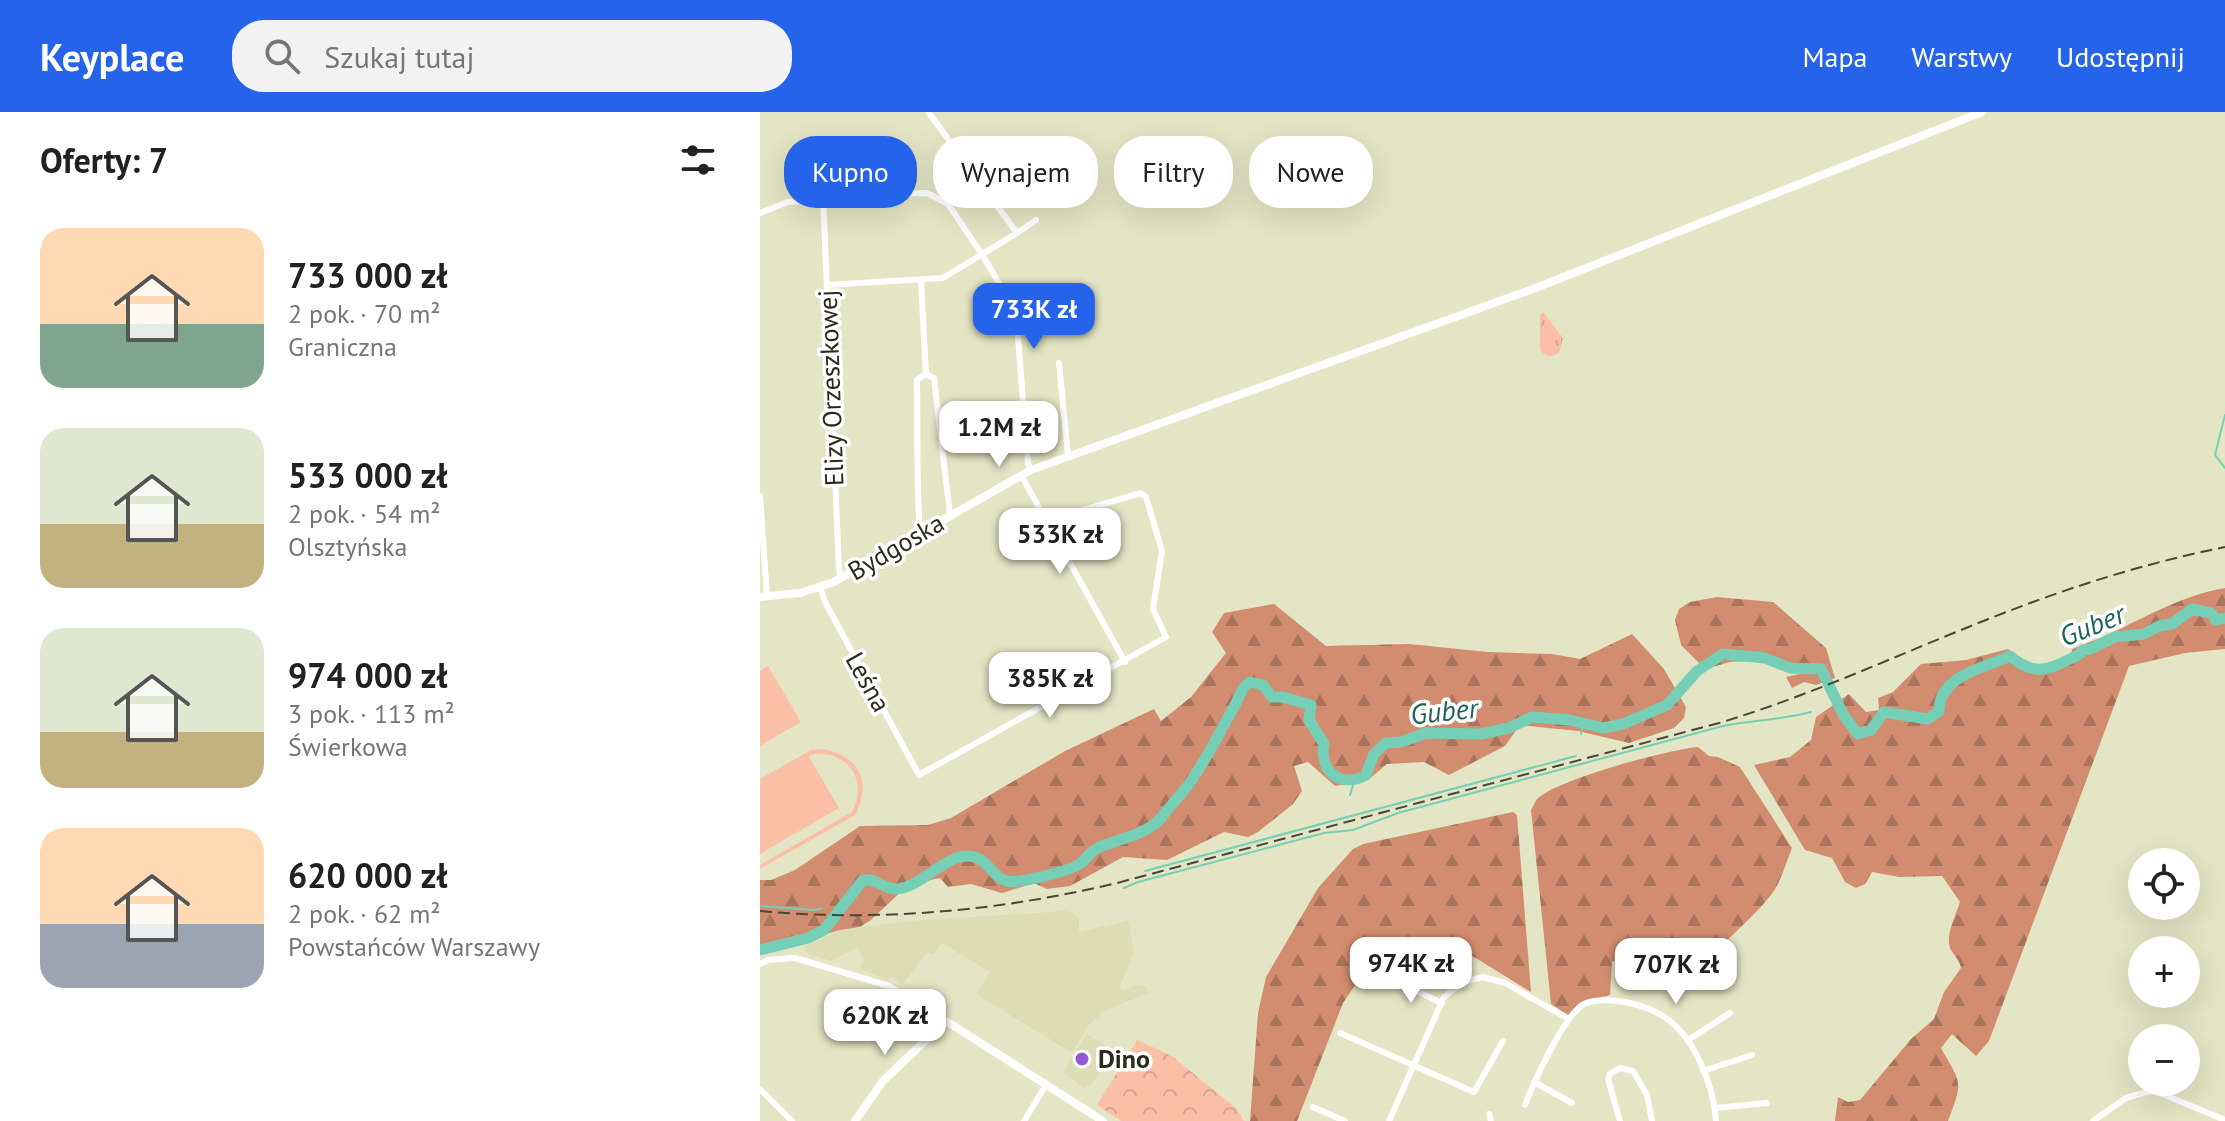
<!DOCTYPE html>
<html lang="pl">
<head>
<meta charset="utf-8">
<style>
	:root { --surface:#fff; --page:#f2f2f2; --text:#202124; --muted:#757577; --accent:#2563eb }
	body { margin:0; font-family:"PT Sans",sans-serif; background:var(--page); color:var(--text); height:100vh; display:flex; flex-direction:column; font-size:30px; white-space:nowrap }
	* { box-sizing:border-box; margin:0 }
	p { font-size:26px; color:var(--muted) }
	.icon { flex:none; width:44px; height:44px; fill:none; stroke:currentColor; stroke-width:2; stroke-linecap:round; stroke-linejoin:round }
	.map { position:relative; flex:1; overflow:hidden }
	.side { display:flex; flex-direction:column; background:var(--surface); width:760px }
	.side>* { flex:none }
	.top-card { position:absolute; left:24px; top:24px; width:760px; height:72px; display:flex; gap:16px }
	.tools { position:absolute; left:1368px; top:736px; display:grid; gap:16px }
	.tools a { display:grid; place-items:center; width:72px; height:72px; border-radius:50%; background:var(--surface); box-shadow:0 8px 32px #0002; font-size:40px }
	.price { position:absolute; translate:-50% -68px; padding:0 18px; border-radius:16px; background:#fff; color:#222; font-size:26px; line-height:52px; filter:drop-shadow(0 2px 4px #0008) }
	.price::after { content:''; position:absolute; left:50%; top:48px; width:24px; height:18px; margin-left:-12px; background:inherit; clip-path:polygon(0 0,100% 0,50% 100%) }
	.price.selected { background:var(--accent); color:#fff }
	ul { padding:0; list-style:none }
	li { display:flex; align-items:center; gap:24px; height:200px; padding:0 40px }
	li span { display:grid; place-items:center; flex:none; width:224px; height:160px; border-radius:24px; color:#555 }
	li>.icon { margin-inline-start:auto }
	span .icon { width:96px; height:96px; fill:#fffc; stroke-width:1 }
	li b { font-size:34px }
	h2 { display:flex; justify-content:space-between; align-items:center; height:96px; padding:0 40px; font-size:34px }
	.tag { padding:0 28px; border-radius:32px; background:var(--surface); box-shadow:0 8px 32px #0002; font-size:28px; line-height:72px }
	.tag.selected { background:var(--accent); color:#fff }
	header { display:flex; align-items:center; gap:48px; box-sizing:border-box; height:112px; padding:0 40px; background:var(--accent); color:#fff }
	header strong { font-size:38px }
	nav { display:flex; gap:44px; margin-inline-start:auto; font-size:28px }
	.search { width:560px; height:72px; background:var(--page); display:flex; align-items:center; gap:20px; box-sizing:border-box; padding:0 28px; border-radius:32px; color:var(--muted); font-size:30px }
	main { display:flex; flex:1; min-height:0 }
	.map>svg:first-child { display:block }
	.built { fill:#dcddb4 }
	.grass { fill:url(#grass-tufts) }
	.forest { fill:url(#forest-firs) }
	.park { fill:url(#park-crowns) }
	.pitch { fill:#fbbfa6 }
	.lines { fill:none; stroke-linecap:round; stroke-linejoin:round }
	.stream { stroke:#75cfb6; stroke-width:2 }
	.river { stroke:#75cfb6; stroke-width:11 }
	.street { stroke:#fff; stroke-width:6 }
	.secondary { stroke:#fff; stroke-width:8 }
	.rail { stroke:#474737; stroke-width:2; stroke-dasharray:12 6; stroke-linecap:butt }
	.poi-dot { fill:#9559cf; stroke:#fff; stroke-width:3 }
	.labels { text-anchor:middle; stroke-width:7; stroke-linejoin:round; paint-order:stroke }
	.street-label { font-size:26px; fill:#29291c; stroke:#fff }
	.poi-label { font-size:26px; font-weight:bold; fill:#29291c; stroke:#fff; text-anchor:start }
	.water-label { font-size:28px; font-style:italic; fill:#1c6353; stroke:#fff }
</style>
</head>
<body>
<header>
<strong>Keyplace</strong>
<div class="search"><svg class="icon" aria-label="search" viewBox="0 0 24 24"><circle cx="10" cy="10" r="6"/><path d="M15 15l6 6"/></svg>Szukaj tutaj</div>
<nav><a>Mapa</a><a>Warstwy</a><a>Udostępnij</a></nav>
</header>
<main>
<section class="side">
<h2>Oferty: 7<svg class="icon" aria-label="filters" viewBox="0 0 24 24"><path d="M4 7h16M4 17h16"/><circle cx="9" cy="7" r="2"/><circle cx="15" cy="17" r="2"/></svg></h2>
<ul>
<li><span style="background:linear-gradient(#ffd9b3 60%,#7fa58c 0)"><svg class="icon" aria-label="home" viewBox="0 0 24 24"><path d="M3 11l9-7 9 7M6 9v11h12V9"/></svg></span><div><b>733 000 zł</b><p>2 pok. · 70 m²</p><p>Graniczna</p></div></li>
<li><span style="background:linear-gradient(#dfe7d0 60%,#c2b280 0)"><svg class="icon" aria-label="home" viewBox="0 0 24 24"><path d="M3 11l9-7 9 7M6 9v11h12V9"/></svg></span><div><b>533 000 zł</b><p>2 pok. · 54 m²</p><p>Olsztyńska</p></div></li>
<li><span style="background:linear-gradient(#dfe7d0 65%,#c2b280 0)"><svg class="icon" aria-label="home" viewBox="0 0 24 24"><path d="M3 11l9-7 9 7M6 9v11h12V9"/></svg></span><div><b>974 000 zł</b><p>3 pok. · 113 m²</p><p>Świerkowa</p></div></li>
<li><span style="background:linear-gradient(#ffd9b3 60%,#9aa5b1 0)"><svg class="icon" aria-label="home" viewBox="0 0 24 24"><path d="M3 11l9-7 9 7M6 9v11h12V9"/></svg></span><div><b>620 000 zł</b><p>2 pok. · 62 m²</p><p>Powstańców Warszawy</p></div></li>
</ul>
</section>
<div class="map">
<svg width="1465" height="1009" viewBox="0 0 1465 1009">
	<defs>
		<pattern id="grass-tufts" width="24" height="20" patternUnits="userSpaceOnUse" patternTransform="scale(2)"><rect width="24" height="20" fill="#fbbfa6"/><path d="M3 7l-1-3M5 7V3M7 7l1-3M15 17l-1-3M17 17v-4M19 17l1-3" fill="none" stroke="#d7a48e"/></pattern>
		<pattern id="forest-firs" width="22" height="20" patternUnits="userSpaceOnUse" patternTransform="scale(2)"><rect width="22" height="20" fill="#d28d70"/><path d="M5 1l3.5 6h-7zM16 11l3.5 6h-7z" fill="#aa735b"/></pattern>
		<pattern id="park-crowns" width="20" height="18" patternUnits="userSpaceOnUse" patternTransform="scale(2)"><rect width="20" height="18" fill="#fbbfa6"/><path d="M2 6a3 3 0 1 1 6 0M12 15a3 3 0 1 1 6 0" fill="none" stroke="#d7a48e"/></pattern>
	</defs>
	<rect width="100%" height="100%" fill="#e4e5c4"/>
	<g class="built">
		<path d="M307 799 319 805V820L368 809 374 840 360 875 363 878 377 873 386 874 389 881 344 899 328 914 312 941 216 882 230 860 182 831 173 842 168 840 142 873 134 865 129 868 103 858 100 854 105 849 97 835 72 849 48 842 44 835 80 818 150 809Z"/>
		<path d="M327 922 346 934 343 947 345 951 330 975 326 973 324 976 303 960Z"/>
	</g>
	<path class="grass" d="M783 200 803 226 799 241C791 246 786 245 780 238V203Z"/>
	<g class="forest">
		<path d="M1465 476V537L1425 541 1369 554 1229 929 1216 944 1192 922 1181 936C1202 973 1203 969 1188 1009H1075L1078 985 1088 990 1100 988 1151 927 1174 907 1184 880 1201 856C1199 847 1195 845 1191 838 1184 825 1196 803 1200 790L1182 764 1139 765 1112 760 1105 772 1096 776 1085 770 1072 746 1045 738 994 653 1030 645 1051 628 1056 605 1089 582 1106 600 1119 598 1118 586 1133 580 1161 552 1206 548 1248 537C1275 558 1280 555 1311 543L1312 537C1364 520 1410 485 1465 476Z"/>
		<path d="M957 485 1013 490 1066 536 1075 566 1056 573 1044 570 1032 576 1026 565 1044 561 1008 548 970 550 949 556 938 550 921 533 915 508 919 497 930 490Z"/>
		<path d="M514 492 566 534 649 532 728 540 792 542 820 547 872 522 904 557 926 595 924 606 914 616 869 631 818 619 760 613 745 634 689 663 664 650 627 652 608 668 575 674 548 650 534 654 542 679 533 692 498 720 488 725 464 720 407 748 363 745 310 774 287 777 274 771 242 781 211 772 188 775 180 766 148 773 111 808 100 815 80 818 22 835 0 838V768H11L35 758 100 714 168 713 191 706 305 639 394 597 401 609 431 585 466 541 452 520 464 501Z"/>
		<path d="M938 635 949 644 958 645 980 655 1032 736C1026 751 1021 770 1011 783 988 812 959 832 936 862L909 853 882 855 852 849 850 883 822 890 808 903 791 892 771 698C772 697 776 688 777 687 798 667 907 638 938 635Z"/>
		<path d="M753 700 757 703 771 880 688 829 664 825 622 834 583 891 537 1009H490L498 901 506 865 558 776 593 737 603 732Z"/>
	</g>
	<path class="park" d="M377 928 412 944 477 997 484 1009H361L337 993Z"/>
	<g class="pitch">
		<path d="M8 554 41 610 0 634V559Z"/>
		<path d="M63 637C100 644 112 671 95 703L0 757V753L92 700C109 669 88 638 52 642L49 645 79 696 0 742V667L51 638Z"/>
	</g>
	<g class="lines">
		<g class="stream">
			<path d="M1465 303 1455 343 1465 356"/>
			<path d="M821 622 824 611"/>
			<path d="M590 683 595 667"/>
			<path d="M385 759 816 644"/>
			<path d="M271 766 272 769"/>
			<path d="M364 776 378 770 564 721 593 718 638 701 963 614C992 608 1021 608 1051 600"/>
			<path d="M82 787 86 788"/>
			<path d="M0 794 55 798 62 796"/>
		</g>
		<path class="river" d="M0 838 48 826 64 818 103 768C117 766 124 778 137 777 161 775 186 743 208 744 230 745 231 766 247 769 260 772 307 759 318 753 325 749 329 741 336 737 360 725 388 725 405 701 415 688 427 677 435 663 450 641 461 617 474 595 480 585 480 576 490 570L503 573 512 585H523L551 593 549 608 564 632C559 659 580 677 606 663L614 642 626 631 641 630 666 621 721 622 749 616 772 605 810 608 843 616 863 612 907 593 937 559 963 542 1005 546 1030 556 1061 557 1084 604 1098 622 1111 618 1124 600 1168 607 1179 599C1179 563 1225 556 1250 544 1277 567 1291 556 1320 542L1323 538 1330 537 1355 525 1384 522 1399 514 1412 512 1432 497 1451 501 1456 508 1465 506"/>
		<g class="street">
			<path d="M61 36 79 458 81 466"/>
			<path d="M0 101 28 90 127 82 167 81 188 92 223 144 256 200 268 351 271 358"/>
			<path d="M257 121 276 108"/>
			<path d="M161 169 166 262"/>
			<path d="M67 173 183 166 257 121 169 1"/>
			<path d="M299 251 308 344"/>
			<path d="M261 363 365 550"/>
			<path d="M0 384 7 485"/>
			<path d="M160 420C156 369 158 319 157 268L166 262 174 266 190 403"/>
			<path d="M60 476 66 492 159 663 406 525 393 497 402 439 386 385 381 381 323 398 292 419"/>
			<path d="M0 852 8 848 35 846 129 874 186 909"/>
			<path d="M634 868 682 891"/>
			<path d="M580 921 714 980 743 929"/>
			<path d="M928 928 970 901"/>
			<path d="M943 959 992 943"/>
			<path d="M774 970 812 991"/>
			<path d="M0 977 32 1009"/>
			<path d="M765 993C774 970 804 903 824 892 836 886 853 888 866 890 879 893 895 898 906 906 935 926 954 975 956 1009"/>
			<path d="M553 995 585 1009"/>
			<path d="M955 996 1007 991"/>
			<path d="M729 1002 731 1009"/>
			<path d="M264 1009 286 973"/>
			<path d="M629 1009 684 885 703 870 723 865 745 871 809 907"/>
			<path d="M860 1009 848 967 850 962 860 956 873 959 887 983 892 1009"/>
			<path d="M1333 1009 1366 986 1393 978 1465 1008"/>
		</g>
		<g class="secondary">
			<path d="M0 485 40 481 74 470 271 358 773 177 1222 0"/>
			<path d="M95 1009 123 969 186 909 343 1009"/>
		</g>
		<path class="rail" d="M0 799C121 810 239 799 357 771L959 611C1059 581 1152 536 1249 499 1319 472 1391 450 1465 435"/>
	</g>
	<circle class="poi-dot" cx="322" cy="947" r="8"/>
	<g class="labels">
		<g class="street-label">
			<text transform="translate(71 276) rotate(-92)" y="9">Elizy Orzeszkowej</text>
			<text transform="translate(136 435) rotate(-30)" y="9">Bydgoska</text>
			<text transform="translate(108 570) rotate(61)" y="9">Leśna</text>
		</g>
		<g class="poi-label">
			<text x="338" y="956">Dino</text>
		</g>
		<g class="water-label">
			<text transform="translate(1332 513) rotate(-22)" y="10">Guber</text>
			<text transform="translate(684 599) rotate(-6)" y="10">Guber</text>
		</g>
	</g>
</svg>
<div class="tools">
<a><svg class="icon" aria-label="locate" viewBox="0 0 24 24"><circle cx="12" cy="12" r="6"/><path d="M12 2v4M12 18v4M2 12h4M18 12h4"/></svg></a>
<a>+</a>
<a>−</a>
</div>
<b class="price selected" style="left:274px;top:239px">733K zł</b>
<b class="price" style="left:239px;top:357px">1.2M zł</b>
<b class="price" style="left:300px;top:464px">533K zł</b>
<b class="price" style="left:290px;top:608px">385K zł</b>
<b class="price" style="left:651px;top:893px">974K zł</b>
<b class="price" style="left:916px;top:894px">707K zł</b>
<b class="price" style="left:125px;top:945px">620K zł</b>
<div class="top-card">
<a class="tag selected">Kupno</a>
<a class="tag">Wynajem</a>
<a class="tag">Filtry</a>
<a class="tag">Nowe</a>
</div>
</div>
</main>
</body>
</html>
